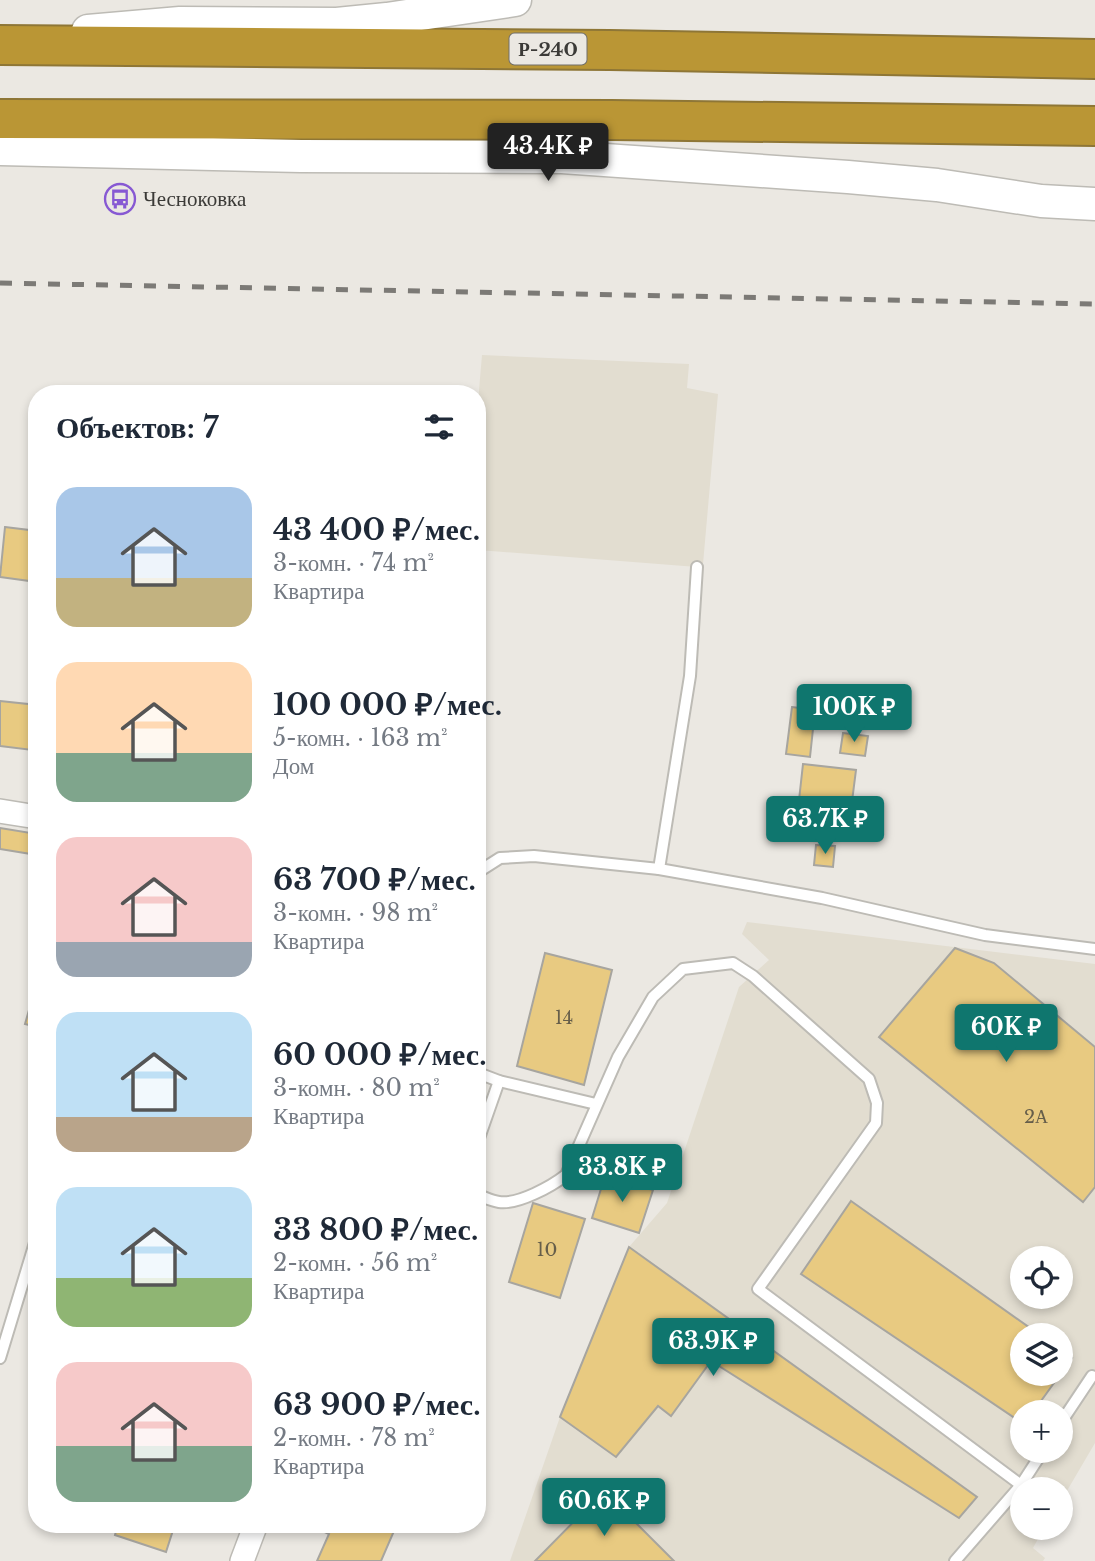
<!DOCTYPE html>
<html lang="ru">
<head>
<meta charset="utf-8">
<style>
	:root { --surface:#fff; --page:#f2f2f3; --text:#1f2937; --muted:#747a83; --accent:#0f766e }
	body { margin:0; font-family:"Libre Baskerville",serif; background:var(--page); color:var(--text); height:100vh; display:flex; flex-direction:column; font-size:26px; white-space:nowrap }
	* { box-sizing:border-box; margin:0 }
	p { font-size:23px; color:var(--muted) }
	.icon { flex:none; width:38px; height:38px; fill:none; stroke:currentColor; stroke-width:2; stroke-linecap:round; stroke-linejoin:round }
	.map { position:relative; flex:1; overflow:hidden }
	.details { position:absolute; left:28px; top:385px; width:458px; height:1148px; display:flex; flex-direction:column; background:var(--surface); border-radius:28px; box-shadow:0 4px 10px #0003 }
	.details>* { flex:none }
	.fabs { position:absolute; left:1010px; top:1246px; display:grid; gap:14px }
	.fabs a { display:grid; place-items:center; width:63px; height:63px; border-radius:50%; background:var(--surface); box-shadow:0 4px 10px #0003; font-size:35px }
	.price { position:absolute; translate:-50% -60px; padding:0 16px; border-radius:7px; background:var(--accent); color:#fff; font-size:23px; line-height:46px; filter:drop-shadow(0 2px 4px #0008) }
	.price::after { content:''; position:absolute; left:50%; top:42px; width:21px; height:16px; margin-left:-10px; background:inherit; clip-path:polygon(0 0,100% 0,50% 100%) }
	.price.current { background:#222; color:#fff }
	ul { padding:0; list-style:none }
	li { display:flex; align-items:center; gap:21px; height:175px; padding:0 28px }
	li span { display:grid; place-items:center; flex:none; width:196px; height:140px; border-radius:21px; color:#555 }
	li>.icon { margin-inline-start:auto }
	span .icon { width:84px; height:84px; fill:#fffc; stroke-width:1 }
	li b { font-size:30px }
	h2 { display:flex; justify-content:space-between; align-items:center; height:84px; padding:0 28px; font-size:30px }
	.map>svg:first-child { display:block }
	.built { fill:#e2ddd0; fill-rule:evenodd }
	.building { fill:#e8ca81; stroke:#a7a59f; stroke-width:2 }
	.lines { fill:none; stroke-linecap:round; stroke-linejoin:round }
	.lane-casing { stroke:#bdbbb5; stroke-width:14 }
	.street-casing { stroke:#bdbbb5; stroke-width:26 }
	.secondary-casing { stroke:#bdbbb5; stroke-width:35 }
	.highway-casing { stroke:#8e7636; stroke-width:42 }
	.lane { stroke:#fff; stroke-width:10 }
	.street { stroke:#fff; stroke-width:23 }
	.secondary { stroke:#fff; stroke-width:32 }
	.highway { stroke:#ba9635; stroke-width:38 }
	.rail { stroke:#7c7a76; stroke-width:5; stroke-dasharray:12 12; stroke-linecap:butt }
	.labels { text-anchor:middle; stroke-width:5; stroke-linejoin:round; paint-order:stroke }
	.number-label { font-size:18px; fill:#665e4a }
	.shield { fill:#ebe8e2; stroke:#706e6a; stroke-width:2 }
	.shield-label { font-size:19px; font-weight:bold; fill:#3b3a37 }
	.poi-label { font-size:21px; fill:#3b3a37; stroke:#ebe8e2; text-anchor:start }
</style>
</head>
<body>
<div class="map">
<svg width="1095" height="1561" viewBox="0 0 1095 1561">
	<rect width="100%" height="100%" fill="#ebe8e2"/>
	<g class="built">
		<path d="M482 355 689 364 687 388 718 394 703 564 697 567 478 550V402Z"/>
		<path d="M747 922 1095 964V1443L1061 1501 1060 1489H1022V1528H1044L1033 1548 1045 1558 1043 1561H510L560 1417 629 1247 667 1203 739 987 769 960 742 934ZM1022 1258H1060V1297H1022ZM1022 1335H1060V1374H1022ZM1022 1412H1060V1451H1022Z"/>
	</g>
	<g class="building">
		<path d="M5 527 37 531V582L0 577Z"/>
		<path d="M0 701 37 705 32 750 0 746Z"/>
		<path d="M792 707 815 710 810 757 786 754Z"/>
		<path d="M843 733 868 736 865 756 840 753Z"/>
		<path d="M803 764 856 770 848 833 796 827Z"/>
		<path d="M0 828 37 834V855L0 849Z"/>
		<path d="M816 845 835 846 833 867 814 865Z"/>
		<path d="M955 948 994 963 1095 1047V1187L1083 1202 879 1037Z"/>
		<path d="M545 953 612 970 584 1085 517 1066Z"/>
		<path d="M37 982V1027L25 1024Z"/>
		<path d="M605 1176 653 1190 639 1233 592 1218Z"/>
		<path d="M851 1201 1040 1335H1022V1374H1060V1350L1072 1358 1033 1412H1022V1423L801 1274Z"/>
		<path d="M533 1203 585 1219 560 1298 509 1282Z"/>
		<path d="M629 1247 977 1497 959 1518 711 1361 671 1416 658 1406 616 1457 560 1417Z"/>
		<path d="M604 1491 674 1561H535Z"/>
		<path d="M118 1524H175L166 1552 115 1535Z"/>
		<path d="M323 1524H397L381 1561H317L329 1534 320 1530Z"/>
	</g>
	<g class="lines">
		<g class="lane-casing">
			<g id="lane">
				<path d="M659 869 690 676 697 567"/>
				<path d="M478 872 500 858 534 856 659 869 822 898 985 935 1095 949"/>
				<path d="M478 1073 499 1081 596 1104"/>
				<path d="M478 1141 499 1081"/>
				<path d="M478 1195C484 1197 492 1201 499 1202 518 1205 552 1186 566 1175L618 1057 653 997 683 969 733 963 753 976 869 1079 877 1103 876 1123 758 1289 1021 1485"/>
				<path d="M0 1358 37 1236"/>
				<path d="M1060 1424 1092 1376"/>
				<path d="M955 1561 1021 1485 1043 1451"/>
			</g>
		</g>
		<g class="street-casing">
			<g id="street">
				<path d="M0 811 37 817"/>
				<path d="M242 1561 256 1524"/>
			</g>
		</g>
		<g class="secondary-casing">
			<g id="secondary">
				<path d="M88 31 180 23 337 24 387 19 515 0"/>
				<path d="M0 149 301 156 562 157 848 177 937 185 1041 201 1095 204"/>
			</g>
		</g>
		<g class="highway-casing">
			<g id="highway">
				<path d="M0 45 610 50 1095 59"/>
				<path d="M0 119 612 120 1095 126"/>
			</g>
		</g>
		<use href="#lane" class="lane"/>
		<use href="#street" class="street"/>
		<use href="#secondary" class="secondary"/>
		<use href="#highway" class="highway"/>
		<path class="rail" d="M0 283 1095 304"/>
	</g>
	<defs>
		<g id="bus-ring" transform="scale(1.575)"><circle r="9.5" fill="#ebe8e2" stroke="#8759d3" stroke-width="1.5"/><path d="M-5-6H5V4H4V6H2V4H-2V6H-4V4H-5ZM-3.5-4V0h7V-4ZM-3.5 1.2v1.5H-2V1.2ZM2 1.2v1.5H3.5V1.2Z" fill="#8759d3"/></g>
	</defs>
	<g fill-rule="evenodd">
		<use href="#bus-ring" x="120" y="199"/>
	</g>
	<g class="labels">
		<g class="number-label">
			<text x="564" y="1024">14</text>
			<text x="1036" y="1123">2А</text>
			<text x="547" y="1256">10</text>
		</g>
		<rect class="shield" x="509.5" y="33.5" width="77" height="31" rx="5"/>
		<g class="shield-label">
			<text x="548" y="56">Р-240</text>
		</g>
		<g class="poi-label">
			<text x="143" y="206">Чесноковка</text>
		</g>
	</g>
</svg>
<div class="fabs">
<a><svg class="icon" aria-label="locate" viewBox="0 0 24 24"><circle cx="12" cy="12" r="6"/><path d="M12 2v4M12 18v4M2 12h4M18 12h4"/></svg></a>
<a><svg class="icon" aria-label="layers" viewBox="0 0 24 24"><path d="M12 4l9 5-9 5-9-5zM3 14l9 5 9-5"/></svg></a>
<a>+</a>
<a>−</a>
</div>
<b class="price current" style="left:548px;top:183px">43.4K ₽</b>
<b class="price" style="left:854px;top:744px">100K ₽</b>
<b class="price" style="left:825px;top:856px">63.7K ₽</b>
<b class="price" style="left:1006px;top:1064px">60K ₽</b>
<b class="price" style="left:622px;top:1204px">33.8K ₽</b>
<b class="price" style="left:713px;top:1378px">63.9K ₽</b>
<b class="price" style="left:604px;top:1538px">60.6K ₽</b>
<section class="details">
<h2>Объектов: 7<svg class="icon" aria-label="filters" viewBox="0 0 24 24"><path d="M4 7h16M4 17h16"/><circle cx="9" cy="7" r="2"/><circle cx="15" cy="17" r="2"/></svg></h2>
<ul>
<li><span style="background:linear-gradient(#a9c7e8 65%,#c2b280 0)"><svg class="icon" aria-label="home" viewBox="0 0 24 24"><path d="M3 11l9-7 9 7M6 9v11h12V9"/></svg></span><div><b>43 400 ₽/мес.</b><p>3-комн. · 74 m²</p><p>Квартира</p></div></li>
<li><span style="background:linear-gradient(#ffd9b3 65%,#7fa58c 0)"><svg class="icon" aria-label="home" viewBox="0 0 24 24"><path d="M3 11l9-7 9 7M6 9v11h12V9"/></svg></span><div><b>100 000 ₽/мес.</b><p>5-комн. · 163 m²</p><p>Дом</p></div></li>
<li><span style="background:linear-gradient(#f6c9c9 75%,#9aa5b1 0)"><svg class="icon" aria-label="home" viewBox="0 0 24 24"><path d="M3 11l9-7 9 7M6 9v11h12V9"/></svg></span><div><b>63 700 ₽/мес.</b><p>3-комн. · 98 m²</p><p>Квартира</p></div></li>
<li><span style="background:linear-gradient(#bfe0f5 75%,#b9a48a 0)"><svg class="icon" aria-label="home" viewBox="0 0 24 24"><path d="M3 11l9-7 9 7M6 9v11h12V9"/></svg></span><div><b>60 000 ₽/мес.</b><p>3-комн. · 80 m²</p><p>Квартира</p></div></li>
<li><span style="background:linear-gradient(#bfe0f5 65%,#8fb573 0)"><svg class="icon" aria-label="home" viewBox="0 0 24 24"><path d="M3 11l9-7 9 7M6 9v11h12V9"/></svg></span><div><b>33 800 ₽/мес.</b><p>2-комн. · 56 m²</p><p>Квартира</p></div></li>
<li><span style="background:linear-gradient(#f6c9c9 60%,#7fa58c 0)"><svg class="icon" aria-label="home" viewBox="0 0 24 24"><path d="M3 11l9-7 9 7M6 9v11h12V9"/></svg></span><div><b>63 900 ₽/мес.</b><p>2-комн. · 78 m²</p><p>Квартира</p></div></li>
</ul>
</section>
</div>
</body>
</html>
